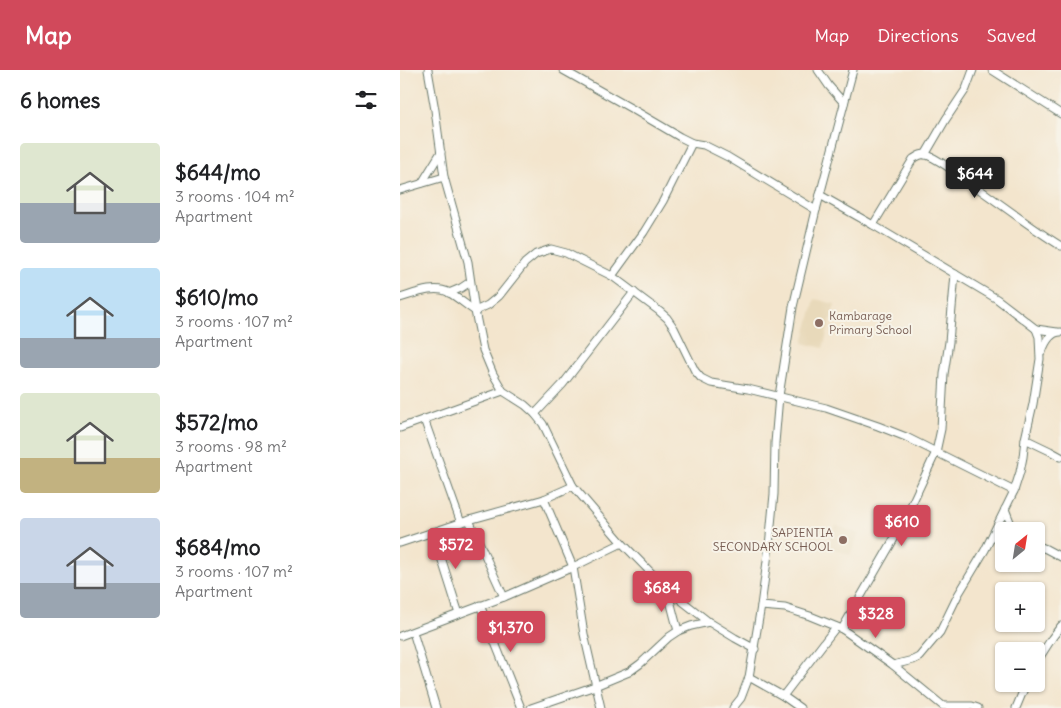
<!DOCTYPE html>
<html lang="en">
<head>
<meta charset="utf-8">
<style>
	:root { --surface:#fff; --page:#f2f2f2; --text:#202124; --muted:#757577; --accent:#d1495b }
	body { margin:0; font-family:Delius,sans-serif; background:var(--page); color:var(--text); height:100vh; display:flex; flex-direction:column; font-size:19px; white-space:nowrap }
	* { box-sizing:border-box; margin:0 }
	p { font-size:16px; color:var(--muted) }
	.icon { flex:none; width:28px; height:28px; fill:none; stroke:currentColor; stroke-width:2; stroke-linecap:round; stroke-linejoin:round }
	.map { position:relative; flex:1; overflow:hidden }
	.panel { display:flex; flex-direction:column; background:var(--surface); width:400px }
	.panel>* { flex:none }
	.needle { width:32px; rotate:30deg }
	.tools { position:absolute; left:595px; top:452px; display:grid; gap:10px }
	.tools a { display:grid; place-items:center; width:50px; height:50px; border-radius:5px; background:var(--surface); box-shadow:0 1px 4px #0004; font-size:25px }
	.price { position:absolute; translate:-50% -42px; padding:0 11px; border-radius:5px; background:var(--accent); color:#fff; font-size:16px; line-height:32px; filter:drop-shadow(0 1px 2px #0008) }
	.price::after { content:''; position:absolute; left:50%; top:30px; width:15px; height:11px; margin-left:-8px; background:inherit; clip-path:polygon(0 0,100% 0,50% 100%) }
	.price.selected { background:#222; color:#fff }
	ul { padding:0; list-style:none }
	li { display:flex; align-items:center; gap:15px; height:125px; padding:0 20px }
	li span { display:grid; place-items:center; flex:none; width:140px; height:100px; border-radius:5px; color:#555 }
	li>.icon { margin-inline-start:auto }
	span .icon { width:60px; height:60px; fill:#fffc; stroke-width:1 }
	li b { font-size:21px }
	h2 { display:flex; justify-content:space-between; align-items:center; height:60px; padding:0 20px; font-size:21px }
	header { display:flex; align-items:center; gap:30px; box-sizing:border-box; height:70px; padding:0 25px; background:var(--accent); color:#fff }
	header strong { font-size:24px }
	nav { display:flex; gap:28px; margin-inline-start:auto; font-size:18px }
	main { display:flex; flex:1; min-height:0 }
	.map>svg:first-child { display:block }
	.built { fill:#e8d9ba }
	.lines { fill:none; stroke-linecap:round; stroke-linejoin:round }
	.minor-casing { stroke:#69786a; stroke-width:9 }
	.minor { stroke:#fff; stroke-width:7 }
	.education-dot { fill:#8d6e63; stroke:#f7f3e8; stroke-width:2 }
	.labels { text-anchor:middle; stroke-width:4; stroke-linejoin:round; paint-order:stroke }
	.education-label { font-size:12px; fill:#785e54; stroke:#f7f3e8; text-anchor:start }
</style>
</head>
<body>
<header>
<strong>Map</strong>
<nav><a>Map</a><a>Directions</a><a>Saved</a></nav>
</header>
<main>
<section class="panel">
<h2>6 homes<svg class="icon" aria-label="filters" viewBox="0 0 24 24"><path d="M4 7h16M4 17h16"/><circle cx="9" cy="7" r="2"/><circle cx="15" cy="17" r="2"/></svg></h2>
<ul>
<li><span style="background:linear-gradient(#dfe7d0 60%,#9aa5b1 0)"><svg class="icon" aria-label="home" viewBox="0 0 24 24"><path d="M3 11l9-7 9 7M6 9v11h12V9"/></svg></span><div><b>$644/mo</b><p>3 rooms · 104 m²</p><p>Apartment</p></div></li>
<li><span style="background:linear-gradient(#bfe0f5 70%,#9aa5b1 0)"><svg class="icon" aria-label="home" viewBox="0 0 24 24"><path d="M3 11l9-7 9 7M6 9v11h12V9"/></svg></span><div><b>$610/mo</b><p>3 rooms · 107 m²</p><p>Apartment</p></div></li>
<li><span style="background:linear-gradient(#dfe7d0 65%,#c2b280 0)"><svg class="icon" aria-label="home" viewBox="0 0 24 24"><path d="M3 11l9-7 9 7M6 9v11h12V9"/></svg></span><div><b>$572/mo</b><p>3 rooms · 98 m²</p><p>Apartment</p></div></li>
<li><span style="background:linear-gradient(#c9d6e8 65%,#9aa5b1 0)"><svg class="icon" aria-label="home" viewBox="0 0 24 24"><path d="M3 11l9-7 9 7M6 9v11h12V9"/></svg></span><div><b>$684/mo</b><p>3 rooms · 107 m²</p><p>Apartment</p></div></li>
</ul>
</section>
<div class="map">
<svg width="661" height="638" viewBox="0 0 661 638">
	<rect width="100%" height="100%" fill="#f7f3e8"/>
	<filter id="ink" filterUnits="userSpaceOnUse"><feTurbulence type="fractalNoise" baseFrequency=".02" numOctaves="2"/><feDisplacementMap in="SourceGraphic" scale="10" xChannelSelector="R" yChannelSelector="G"/><feConvolveMatrix kernelMatrix="1 2 1 2 8 2 1 2 1" color-interpolation-filters="sRGB"/></filter>
	<filter id="wash" filterUnits="userSpaceOnUse"><feTurbulence type="fractalNoise" baseFrequency=".0096" numOctaves="4" result="noise"/><feDisplacementMap in="SourceGraphic" scale="20" xChannelSelector="R" yChannelSelector="G"/><feGaussianBlur stdDeviation="1.12" result="paint"/><feColorMatrix in="noise" values="0 0 0 0 0 0 0 0 0 0 0 0 0 0 0 0 0 1.4 0 .05"/><feComposite in="paint" operator="in"/></filter>
	<g filter="url(#wash)">
		<rect width="100%" height="100%" fill="#f3e5cd"/>
		<g class="built">
			<path d="M415 229 435 234 423 278 403 273Z"/>
			<path d="M436 455 459 464 450 485 428 476Z"/>
		</g>
	</g>
	<g filter="url(#ink)">
		<g class="lines">
			<g class="minor-casing">
				<g id="minor">
					<path d="M28 0 35 40 44 107 68 192 75 241 83 280 93 304 103 321 125 335 135 344 143 354 173 416 222 473 267 519 286 534 309 552 335 568 355 579"/>
					<path d="M163 0 234 40 280 67 292 73 304 75 328 87 416 140"/>
					<path d="M418 0 429 16 444 33"/>
					<path d="M592 0 661 44"/>
					<path d="M525 85 546 49 566 19 573 0"/>
					<path d="M22 113 41 82"/>
					<path d="M0 120 44 107"/>
					<path d="M420 125 473 155 597 229 636 259 639 267 640 289 633 334 625 369 623 387 620 402 614 421 585 480 558 525 540 562 519 587 513 590 493 595"/>
					<path d="M473 155 513 89C518 86 522 83 527 85 540 90 552 100 563 108 596 130 627 155 661 176"/>
					<path d="M212 206 244 162 263 131 292 73"/>
					<path d="M49 223 61 218 70 212"/>
					<path d="M0 228C14 224 34 215 48 222 57 227 66 235 75 241L88 235 99 226 125 193 136 184 151 179 166 183 212 206 259 241 267 248 274 258 295 301 301 308 311 313 348 319 426 338 478 356 506 367 614 421"/>
					<path d="M636 259 657 262"/>
					<path d="M642 282C645 273 650 262 661 262"/>
					<path d="M135 344 163 314 234 222"/>
					<path d="M24 349 61 453"/>
					<path d="M0 358 103 321"/>
					<path d="M625 369 650 381 661 387"/>
					<path d="M144 429 173 497 184 564 201 638"/>
					<path d="M605 439 612 457 615 461"/>
					<path d="M69 450 104 527"/>
					<path d="M33 462 59 544"/>
					<path d="M0 473 69 450 144 429 173 416"/>
					<path d="M636 475 646 479 661 487"/>
					<path d="M267 519 278 561"/>
					<path d="M80 535 121 638"/>
					<path d="M361 536 385 538 410 546 442 559 493 595 543 636H572L578 638"/>
					<path d="M442 559 502 455 536 382 541 359 544 304 549 272 555 204"/>
					<path d="M13 562 36 638"/>
					<path d="M0 566 104 527 173 497 222 473"/>
					<path d="M636 593 652 568 661 556"/>
					<path d="M349 607 383 626 400 638"/>
					<path d="M383 626 436 557"/>
					<path d="M131 638 195 616 229 602 240 594 269 567 278 561 291 556 309 552"/>
					<path d="M333 638 341 628 349 607 361 536 369 476 374 424 375 373 379 326 393 237 416 140 453 0"/>
					<path d="M616 638 626 614"/>
				</g>
			</g>
			<use href="#minor" class="minor"/>
		</g>
	</g>
	<g class="education-dot">
		<circle cx="419" cy="253" r="5"/>
		<circle cx="443" cy="470" r="5"/>
	</g>
	<g class="labels">
		<g class="education-label">
			<text x="429" y="250">Kambarage<tspan x="429" dy="14">Primary School</tspan></text>
			<text x="433" y="467" text-anchor="end">SAPIENTIA<tspan x="433" dy="14">SECONDARY SCHOOL</tspan></text>
		</g>
	</g>
</svg>
<div class="tools">
<a><svg class="needle" viewBox="-14 -14 28 28"><path d="M0-13l5 13h-10z" fill="#e53935"/><path d="M0 13l5-13h-10z" fill="#757577"/></svg></a>
<a>+</a>
<a>−</a>
</div>
<b class="price selected" style="left:575px;top:129px">$644</b>
<b class="price" style="left:502px;top:477px">$610</b>
<b class="price" style="left:56px;top:500px">$572</b>
<b class="price" style="left:262px;top:543px">$684</b>
<b class="price" style="left:476px;top:569px">$328</b>
<b class="price" style="left:111px;top:583px">$1,370</b>
</div>
</main>
</body>
</html>
